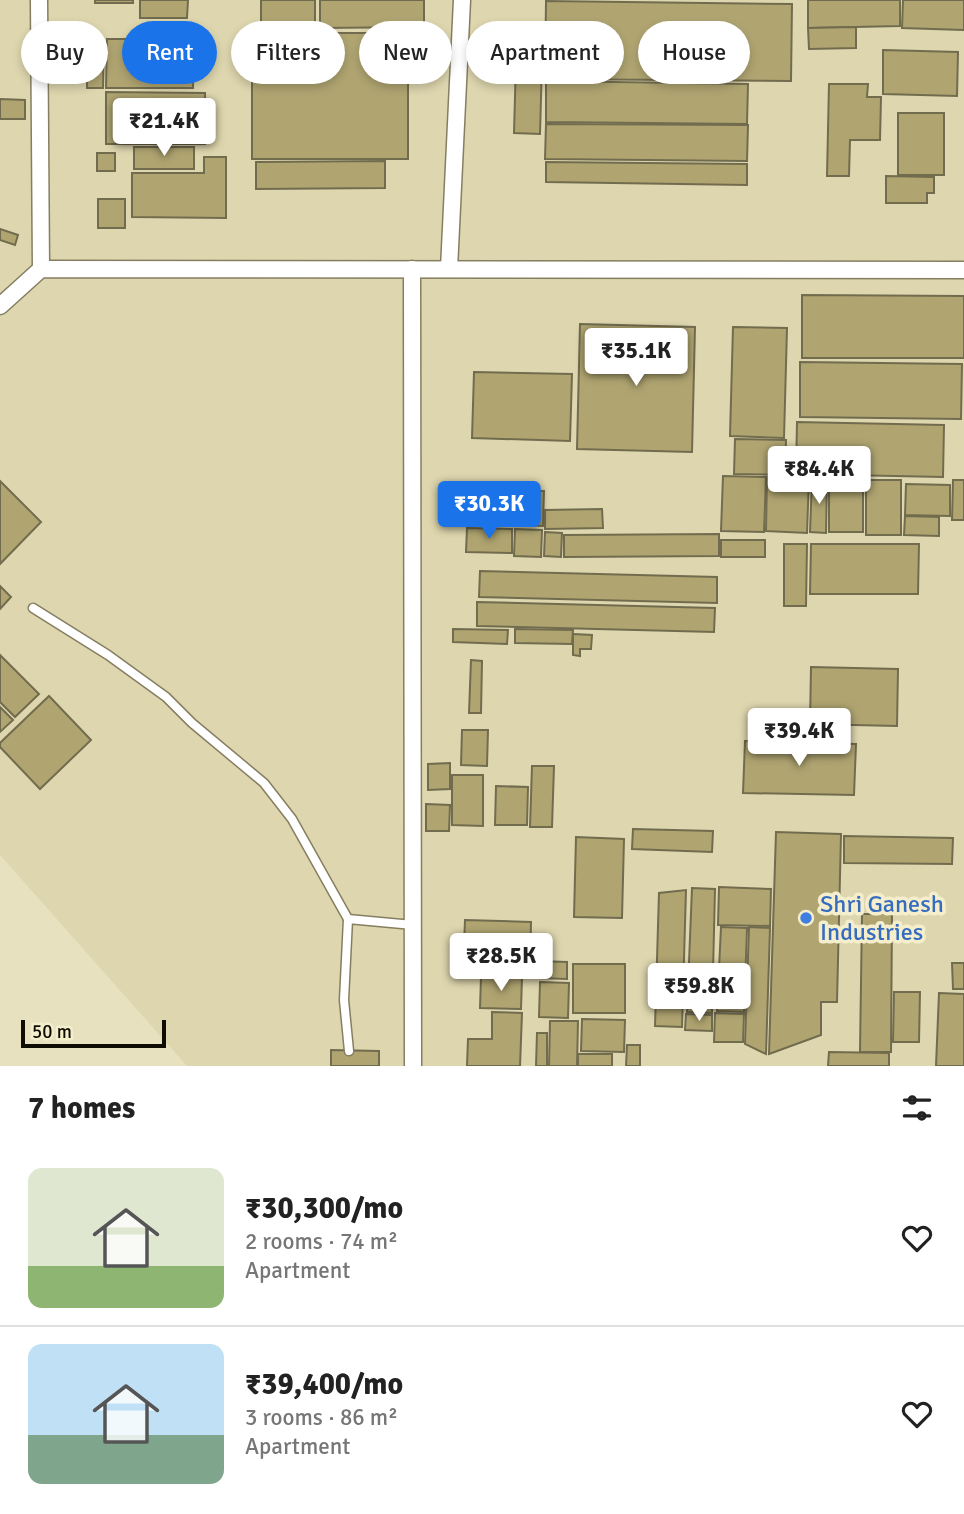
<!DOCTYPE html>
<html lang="en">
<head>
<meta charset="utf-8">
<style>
	:root { --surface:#fff; --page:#f6f6f6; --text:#222; --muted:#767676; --line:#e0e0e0; --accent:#1a73e8 }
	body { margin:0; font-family:Signika,sans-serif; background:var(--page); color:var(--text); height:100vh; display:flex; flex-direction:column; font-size:26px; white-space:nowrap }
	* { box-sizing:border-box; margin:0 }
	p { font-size:23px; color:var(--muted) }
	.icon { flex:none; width:38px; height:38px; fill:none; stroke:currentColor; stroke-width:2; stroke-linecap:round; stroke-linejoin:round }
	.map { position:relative; height:1066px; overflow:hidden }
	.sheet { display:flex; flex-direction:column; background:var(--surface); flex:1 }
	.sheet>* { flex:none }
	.banner { position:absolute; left:21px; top:21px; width:922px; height:63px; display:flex; gap:14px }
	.scale { position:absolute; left:21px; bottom:18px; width:145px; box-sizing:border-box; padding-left:7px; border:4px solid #0f0c03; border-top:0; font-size:19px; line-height:24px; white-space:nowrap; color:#0f0c03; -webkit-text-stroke:5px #f5eecd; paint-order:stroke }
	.price { position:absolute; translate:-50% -60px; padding:0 16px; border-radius:7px; background:#fff; color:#222; font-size:23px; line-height:46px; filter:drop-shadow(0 2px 4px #0008) }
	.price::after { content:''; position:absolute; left:50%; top:42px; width:21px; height:16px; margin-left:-10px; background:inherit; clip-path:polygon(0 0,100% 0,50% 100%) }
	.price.on { background:var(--accent); color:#fff }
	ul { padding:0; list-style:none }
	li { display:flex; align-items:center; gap:21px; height:175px; padding:0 28px }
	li+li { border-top:2px solid var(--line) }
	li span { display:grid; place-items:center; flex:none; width:196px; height:140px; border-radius:14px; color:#555 }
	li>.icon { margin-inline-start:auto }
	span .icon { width:84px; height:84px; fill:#fffc; stroke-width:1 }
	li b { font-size:30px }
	h2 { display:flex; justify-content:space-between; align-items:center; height:84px; padding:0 28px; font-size:30px }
	.tag { padding:0 24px; border-radius:32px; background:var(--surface); box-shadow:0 4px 10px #0003; font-size:24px; line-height:63px }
	.tag.on { background:var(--accent); color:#fff }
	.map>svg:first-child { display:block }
	.built { fill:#ded6ae }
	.building { fill:#b0a571; stroke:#726c4f; stroke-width:2 }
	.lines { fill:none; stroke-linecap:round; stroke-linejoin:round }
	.service-casing { stroke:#857e61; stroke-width:11 }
	.minor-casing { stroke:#857e61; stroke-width:19 }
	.service { stroke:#fff; stroke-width:8 }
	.minor { stroke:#fff; stroke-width:16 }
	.shop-dot { fill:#3f7fe0; stroke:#f5eecd; stroke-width:2.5 }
	.labels { text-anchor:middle; stroke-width:7; stroke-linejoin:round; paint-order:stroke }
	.shop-label { font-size:24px; fill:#366cbe; stroke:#f5eecd; text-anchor:start }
</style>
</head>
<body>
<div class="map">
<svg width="964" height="1066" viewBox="0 0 964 1066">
	<rect width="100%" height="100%" fill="#e7e1c0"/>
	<path class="built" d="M0 0H964V1066H187L0 855Z"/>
	<g class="building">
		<rect x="95" y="0" width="38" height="3"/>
		<path d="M140 0H188L187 18H140Z"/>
		<rect x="261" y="0" width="54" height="25"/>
		<path d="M320 0H424V27L320 28Z"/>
		<path d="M808 0H900V26L808 28Z"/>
		<path d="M903 0H964V30L902 28Z"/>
		<path d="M546 1 792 4 791 81 545 79Z"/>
		<path d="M856 27V48L809 49 808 28Z"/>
		<rect x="252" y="33" width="156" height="126"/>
		<path d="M107 39H194L193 88H106Z"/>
		<path d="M87 40H104L103 88H87Z"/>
		<path d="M883 50 958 52 957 96 883 94Z"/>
		<path d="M516 61H542L540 134 514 133Z"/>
		<path d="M546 81 748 84 747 124 546 122Z"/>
		<path d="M829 84H868L867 97H881L880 140H850L849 176H827Z"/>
		<path d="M106 92 205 93V144H106Z"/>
		<path d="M0 99 25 100V119H0Z"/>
		<rect x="898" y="113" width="46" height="62"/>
		<path d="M546 124 748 125 747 161 545 159Z"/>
		<rect x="134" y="147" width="60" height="22"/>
		<rect x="97" y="153" width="18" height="18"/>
		<path d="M204 157H226V218L132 217V173H204Z"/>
		<path d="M385 161V188L256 189V162Z"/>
		<path d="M546 162 747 164V185L546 182Z"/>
		<path d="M886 176 934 177V193H927V203H886Z"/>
		<rect x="98" y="199" width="27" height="29"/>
		<path d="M0 229 18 235 15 245 0 240Z"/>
		<path d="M802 295 964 296V358H802Z"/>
		<path d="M580 324 695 327 692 452 577 449Z"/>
		<path d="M733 327 787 328 784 438 730 436Z"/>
		<path d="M800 362 962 364 961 419 800 417Z"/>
		<path d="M474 372 572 374 570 441 472 438Z"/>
		<path d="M797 422 944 425 943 477 796 474Z"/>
		<path d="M735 439 786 440 785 475 734 474Z"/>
		<path d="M723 476 766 477 764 532 721 531Z"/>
		<path d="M767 477 809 478 807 533 766 531Z"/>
		<path d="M812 479H827L826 533 810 532Z"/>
		<rect x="866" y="480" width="35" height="55"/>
		<path d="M953 480H964V520H952Z"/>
		<path d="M0 481 41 522 0 564Z"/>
		<path d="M906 484 950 485V516L905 515Z"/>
		<rect x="829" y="486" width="34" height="46"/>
		<path d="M497 490 544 491 543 526 496 524Z"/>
		<path d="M602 509 603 528 545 529V510Z"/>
		<path d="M905 516 939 517V536L904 535Z"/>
		<path d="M467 528 512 529V553L466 552Z"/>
		<path d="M515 529 542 530 541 557 514 556Z"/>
		<path d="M545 532 562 533 561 557 544 556Z"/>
		<path d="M719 534V556L564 557V535Z"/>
		<rect x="721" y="540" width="44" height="17"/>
		<path d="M784 544H807L806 606H784Z"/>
		<path d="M811 544H919L918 594H810Z"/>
		<path d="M480 571 717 577V603L479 597Z"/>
		<path d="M0 586 11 597 0 609Z"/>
		<path d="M477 602 715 608 714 632 477 626Z"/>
		<path d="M453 629 508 630 507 644 453 642Z"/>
		<path d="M515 629 573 630 572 644 515 643Z"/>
		<path d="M573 634 592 635 591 649H580V656L573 655Z"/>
		<path d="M0 655 39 694 15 717 0 702Z"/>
		<path d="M471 660 482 661 481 713H469Z"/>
		<path d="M811 667 898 669 897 726 810 724Z"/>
		<path d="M49 696 91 740 40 789 0 747V743Z"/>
		<path d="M0 707 13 720 0 732Z"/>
		<path d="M462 730H488L487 766 461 765Z"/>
		<path d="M745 741 856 744 854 795 743 793Z"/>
		<path d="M450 763V789L428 790V764Z"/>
		<path d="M532 766H554L552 827H530Z"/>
		<path d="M452 775H483V826L452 825Z"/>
		<path d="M496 786 528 787 527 825H495Z"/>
		<path d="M426 804 450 805 449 831H426Z"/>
		<path d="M633 829 713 831 712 852 632 849Z"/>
		<path d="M776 832 841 834 837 1002H821V1035L769 1054Z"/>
		<path d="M844 836 953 838 952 864 844 863Z"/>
		<path d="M576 837 624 839 622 918 574 917Z"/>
		<path d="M719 887 771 889 770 926 718 925Z"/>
		<path d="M692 888 715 889 712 1013 687 1012Z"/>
		<path d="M686 890 682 1027 655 1026 659 893Z"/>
		<path d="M862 914H892L891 1052H860Z"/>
		<path d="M465 920 531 922 530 973 463 971Z"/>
		<path d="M721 927 747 928 744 1012 717 1011Z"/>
		<path d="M749 927 770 928 766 1054 745 1044Z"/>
		<path d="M538 961 567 962V979L537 978Z"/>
		<path d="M952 963H964V989H953Z"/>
		<rect x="573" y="964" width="52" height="49"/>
		<path d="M481 977H522L521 1009 480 1008Z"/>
		<path d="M540 982 569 983 568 1018 539 1017Z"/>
		<path d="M894 992H920L919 1042H893Z"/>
		<path d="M939 993 964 994V1066H936Z"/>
		<path d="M492 1012 522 1013 520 1066H467L468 1039H492Z"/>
		<path d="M715 1013 744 1014 743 1042H714Z"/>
		<path d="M686 1014 712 1015V1031L685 1030Z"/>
		<path d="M582 1019 625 1020 624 1052 581 1051Z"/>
		<path d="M550 1021H578L577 1066H549Z"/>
		<path d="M537 1033H547V1066H536Z"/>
		<path d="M627 1045H640V1066H626Z"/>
		<path d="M331 1050 379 1051V1066H331Z"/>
		<path d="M829 1052 889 1053V1066H828Z"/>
		<rect x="578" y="1054" width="34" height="12"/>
	</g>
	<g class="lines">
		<g class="service-casing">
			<g id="service">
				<path d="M33 608 108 655 166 697 192 723 264 783 292 819 348 919"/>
				<path d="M349 1051 344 1000 348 919 413 925"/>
			</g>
		</g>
		<g class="minor-casing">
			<g id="minor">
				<path d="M39 0 41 269"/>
				<path d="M412 269 413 1066"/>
				<path d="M449 269 462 0"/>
				<path d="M0 306 41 269 964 270"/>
			</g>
		</g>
		<use href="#service" class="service"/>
		<use href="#minor" class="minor"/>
	</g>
	<circle class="shop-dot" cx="806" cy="918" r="7"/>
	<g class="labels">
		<g class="shop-label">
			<text x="820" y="912">Shri Ganesh<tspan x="820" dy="28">Industries</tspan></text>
		</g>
	</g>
</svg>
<div class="scale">50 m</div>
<b class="price" style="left:164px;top:158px">₹21.4K</b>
<b class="price" style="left:636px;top:388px">₹35.1K</b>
<b class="price" style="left:819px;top:506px">₹84.4K</b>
<b class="price on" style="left:489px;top:541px">₹30.3K</b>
<b class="price" style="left:799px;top:768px">₹39.4K</b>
<b class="price" style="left:501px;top:993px">₹28.5K</b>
<b class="price" style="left:699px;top:1023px">₹59.8K</b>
<div class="banner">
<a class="tag">Buy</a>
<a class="tag on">Rent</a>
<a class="tag">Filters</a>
<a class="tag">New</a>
<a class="tag">Apartment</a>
<a class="tag">House</a>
</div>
</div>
<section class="sheet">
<h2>7 homes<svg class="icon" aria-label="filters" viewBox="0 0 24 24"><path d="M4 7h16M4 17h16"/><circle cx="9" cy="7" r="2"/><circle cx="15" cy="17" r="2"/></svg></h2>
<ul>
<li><span style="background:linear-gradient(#dfe7d0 70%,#8fb573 0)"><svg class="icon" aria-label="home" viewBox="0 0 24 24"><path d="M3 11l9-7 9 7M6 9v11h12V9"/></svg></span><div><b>₹30,300/mo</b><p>2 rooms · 74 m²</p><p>Apartment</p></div><svg class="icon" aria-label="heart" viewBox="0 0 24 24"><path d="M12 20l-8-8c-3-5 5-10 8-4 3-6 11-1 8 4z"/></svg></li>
<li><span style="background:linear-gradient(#bfe0f5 65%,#7fa58c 0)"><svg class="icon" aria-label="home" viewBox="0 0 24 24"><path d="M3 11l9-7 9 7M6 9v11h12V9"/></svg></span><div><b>₹39,400/mo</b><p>3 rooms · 86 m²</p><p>Apartment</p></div><svg class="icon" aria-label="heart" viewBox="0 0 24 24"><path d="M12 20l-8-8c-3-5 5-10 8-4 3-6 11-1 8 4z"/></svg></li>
</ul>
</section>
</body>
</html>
